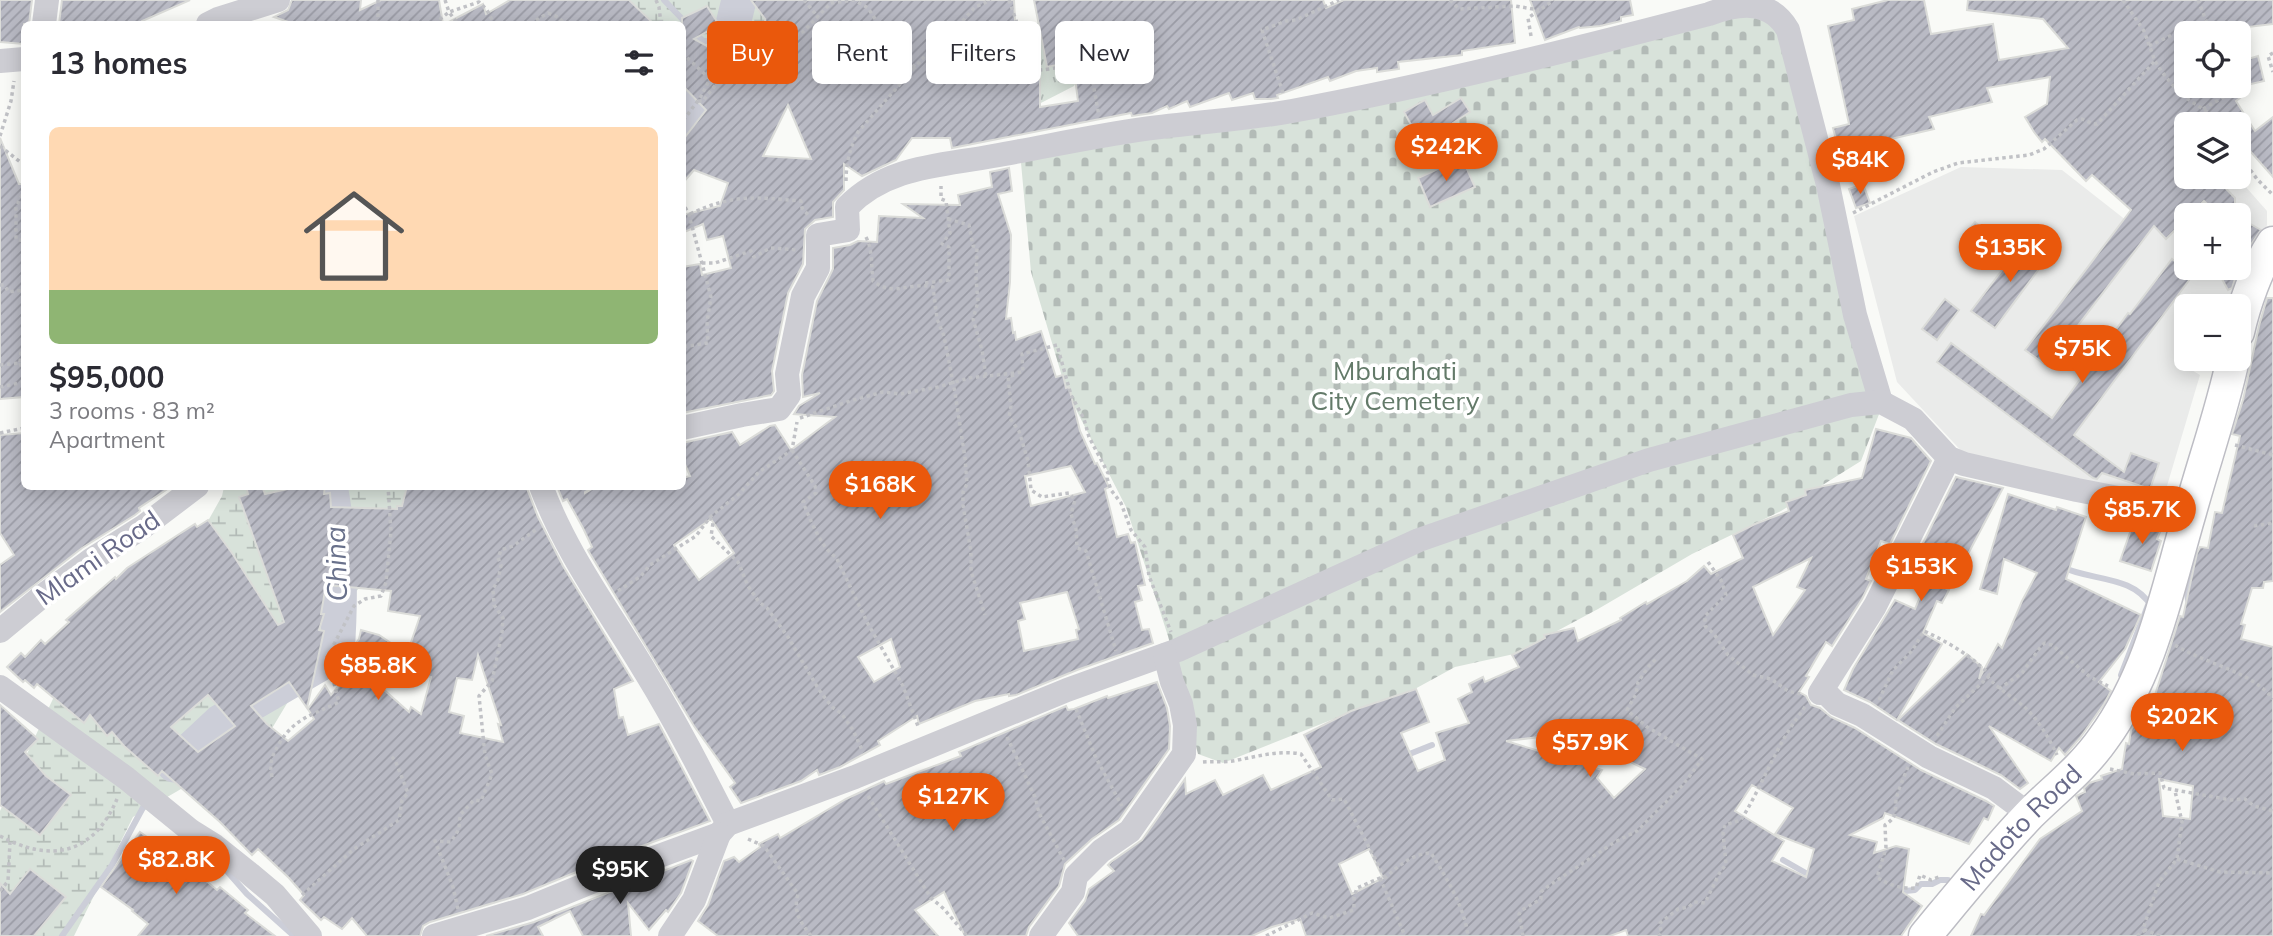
<!DOCTYPE html>
<html lang="en">
<head>
<meta charset="utf-8">
<style>
	:root { --surface:#fff; --page:#f7f7f7; --text:#2b2b33; --muted:#7c7c81; --accent:#ea580c }
	body { margin:0; font-family:Mulish,sans-serif; background:var(--page); color:var(--text); height:100vh; display:flex; flex-direction:column; font-size:26px; white-space:nowrap }
	* { box-sizing:border-box; margin:0 }
	p { font-size:23px; color:var(--muted) }
	.icon { flex:none; width:38px; height:38px; fill:none; stroke:currentColor; stroke-width:2; stroke-linecap:round; stroke-linejoin:round }
	.map { position:relative; flex:1; overflow:hidden }
	.panel { position:absolute; left:21px; top:21px; width:665px; height:469px; display:flex; flex-direction:column; background:var(--surface); border-radius:10px; box-shadow:0 4px 18px #0003 }
	.panel>* { flex:none }
	.guide { position:absolute; left:707px; top:21px; width:665px; height:63px; display:flex; gap:14px }
	.tools { position:absolute; left:2174px; top:21px; display:grid; gap:14px }
	.tools a { display:grid; place-items:center; width:77px; height:77px; border-radius:10px; background:var(--surface); box-shadow:0 4px 18px #0003; font-size:35px }
	.price { position:absolute; translate:-50% -60px; padding:0 16px; border-radius:24px; background:var(--accent); color:#fff; font-size:23px; line-height:46px; filter:drop-shadow(0 2px 4px #0008) }
	.price::after { content:''; position:absolute; left:50%; top:42px; width:21px; height:16px; margin-left:-10px; background:inherit; clip-path:polygon(0 0,100% 0,50% 100%) }
	.price.on { background:#222; color:#fff }
	ul { padding:0; list-style:none }
	li { display:grid; align-content:center; gap:14px; height:371px; padding:0 28px }
	li span { display:grid; place-items:center; height:217px; border-radius:10px; color:#555 }
	li>.icon { margin-inline-start:auto }
	span .icon { width:126px; height:126px; fill:#fffc; stroke-width:1 }
	li b { font-size:30px }
	h2 { display:flex; justify-content:space-between; align-items:center; height:84px; padding:0 28px; font-size:30px }
	.tag { padding:0 24px; border-radius:10px; background:var(--surface); box-shadow:0 4px 18px #0003; font-size:24px; line-height:63px }
	.tag.on { background:var(--accent); color:#fff }
	.map>svg:first-child { display:block }
	.built { fill:#eaebea; fill-rule:evenodd }
	.grass { fill:url(#grass-tufts) }
	.wetland { fill:url(#wetland-marsh) }
	.cemetery { fill:url(#cemetery-stones) }
	.lines { fill:none; stroke-linecap:round; stroke-linejoin:round }
	.stream { stroke:#ccced8; stroke-width:6 }
	.river { stroke:#ccced8; stroke-width:35 }
	.building { fill:url(#building-hatch); stroke:#dbdcd9; stroke-width:2; fill-rule:evenodd }
	.major-casing { stroke:#bdbdc4; stroke-width:35 }
	.path { stroke:#c1c2c6; stroke-width:3.5; stroke-dasharray:3.5 3.5; stroke-linecap:butt }
	.minor { stroke:#cdcdd3; stroke-width:24 }
	.major { stroke:#fff; stroke-width:32 }
	.labels { text-anchor:middle; stroke-width:7; stroke-linejoin:round; paint-order:stroke }
	.park-label { font-size:26px; fill:#637a69; stroke:#fff }
	.street-label { font-size:26px; fill:#686a89; stroke:#fff }
	.water-label { font-size:28px; font-style:italic; fill:#69718b; stroke:#fff }
</style>
</head>
<body>
<div class="map">
<svg width="2273" height="936" viewBox="0 0 2273 936">
	<defs>
		<pattern id="grass-tufts" width="24" height="20" patternUnits="userSpaceOnUse" patternTransform="scale(1.75)"><rect width="24" height="20" fill="#d8e2da"/><path d="M3 7l-1-3M5 7V3M7 7l1-3M15 17l-1-3M17 17v-4M19 17l1-3" fill="none" stroke="#b3bbb7"/></pattern>
		<pattern id="wetland-marsh" width="20" height="14" patternUnits="userSpaceOnUse" patternTransform="scale(1.75)"><rect width="20" height="14" fill="#d8e2da"/><path d="M1 5h8M5 5V1M11 12h8M15 12V8" fill="none" stroke="#b3bbb7"/></pattern>
		<pattern id="cemetery-stones" width="16" height="16" patternUnits="userSpaceOnUse" patternTransform="scale(1.75)"><rect width="16" height="16" fill="#d8e2da"/><path d="M2 7V4a2 2 0 0 1 4 0v3zM10 15v-3a2 2 0 0 1 4 0v3z" fill="#b3bbb7"/></pattern>
		<pattern id="building-hatch" width="6" height="6" patternUnits="userSpaceOnUse" patternTransform="scale(1.75)"><rect width="6" height="6" fill="#b9bac4"/><path d="M-1 1l2-2M0 6l6-6M5 7l2-2" fill="none" stroke="#9a9ba5"/></pattern>
	</defs>
	<rect width="100%" height="100%" fill="#f9faf7"/>
	<path class="built" d="M1961 167 2062 170 2136 228 2192 177H2237L2267 211V225L2241 288 2217 306H2186V358L2182 364 2200 375 2164 496 1967 457 1897 382 1854 216ZM2186 215H2238V268H2186Z"/>
	<path class="grass" d="M1050 19 1067 58 1083 69 1074 86 1037 105 1019 77 1018 29Z"/>
	<g class="wetland">
		<path d="M595 0H812L741 85 683 131 682 24H568L594 4Z"/>
		<path d="M224 487H450V489L351 597 265 740 133 817 74 936H0V811L60 684 176 578 222 496Z"/>
	</g>
	<path class="cemetery" d="M1743 3 1779 19 1886 396 1861 461 1781 511 1692 554 1598 609 1514 654 1455 667 1402 696 1359 709 1223 763 1198 754 1168 636 1126 507 1066 390 1031 272 1020 152 1248 117Z"/>
	<g class="lines">
		<g class="stream">
			<path d="M664 0 687 24"/>
			<path d="M694 32 703 41H727"/>
			<path d="M2062 567C2091 581 2133 575 2151 606"/>
			<path d="M2191 604H2189C2184 587 2189 570 2196 554"/>
			<path d="M2121 675 2148 605"/>
			<path d="M1543 734 1560 740 1582 742 1592 748"/>
			<path d="M1594 748 1597 751 1605 748 1621 758 1629 757"/>
			<path d="M1402 757 1432 745"/>
			<path d="M1783 860 1811 876"/>
			<path d="M225 869 247 894 294 936"/>
			<path d="M1896 888 1905 891 1915 890 1921 884H1932L1940 880H1948"/>
			<path d="M62 936 112 865 146 802"/>
		</g>
		<g class="river">
			<path d="M682 124 721 73 739 0"/>
			<path d="M174 765 220 722 337 654C341 599 341 541 330 486"/>
		</g>
	</g>
	<g class="building">
		<path d="M0 0H32L29 24H24V44L0 42Z"/>
		<path d="M62 0H190L142 21 143 24H59Z"/>
		<path d="M292 0H361L360 10 381 0H439L443 24H294L274 17 288 10Z"/>
		<path d="M510 0H629L654 24H445L483 4 486 14Z"/>
		<path d="M751 0H1014L1018 78H1040V107L1078 101 1073 62 1047 67 1034 0H1323L1326 8 1344 0H1511L1515 43 1462 51V55L1398 62 1399 69 1377 72V68L1356 71 1330 81 1328 77 1277 95 1278 98 1271 99H1255L1253 93 1232 100 1229 93 1190 107 1187 101 1169 109 1167 106 1152 113 1132 116 1131 113 952 148 950 138H912L896 160 862 176 844 164V190L833 202V217L815 220 805 229 803 264 788 293 772 371 774 391 771 395 682 413V267L700 264 702 275 731 268 723 236 707 240 703 224 682 233V215L720 206 728 183 694 170 682 184V141L706 110 682 85V18L707 6 719 25 694 39 744 66 767 34 765 19ZM788 105 811 159 763 156Z"/>
		<path d="M1530 0H1630L1633 15 1621 17V21L1600 26 1580 28 1579 27 1545 40Z"/>
		<path d="M1888 0H1924L1931 34 1993 24 1999 60 2068 48 2043 19 1967 10 1968 0H2273V24L2239 28 2241 33H2186V86H2233L2240 98 2236 101 2255 131 2273 117V177L2251 152 2244 156 2238 146V124H2186V136L2177 146 2186 154V177H2215L2235 198V204L2224 215H2218L2204 201 2190 215H2186V219L2166 239 2154 226 2047 366 2025 350 2131 210 2092 175 2086 181 2045 139 2042 142 2034 132 2025 117 2047 104 2050 77 1987 88 1992 102 1929 117 1934 129 1839 151 1833 128 1849 124 1828 26 1854 20 1852 9Z"/>
		<path d="M2258 56 2264 81 2238 87V62Z"/>
		<path d="M1461 98 1470 112 1442 130 1444 134 1425 144 1418 131 1415 132 1404 112 1425 100 1433 115Z"/>
		<path d="M0 138 19 184H24V397L0 399Z"/>
		<path d="M1462 158 1475 187 1430 207 1418 178Z"/>
		<path d="M1009 168 1012 191 998 194 1011 235 1010 282 1006 319 1011 318 1013 333 1015 332 1016 340 1041 331 1056 377 1063 375 1066 388 1069 387 1080 431 1095 464 1097 463 1109 487 1105 489 1117 537 1128 534 1131 543 1135 542 1145 585 1138 586 1142 600 1135 602 1142 630 1149 629 1153 643 1077 670 1016 695 1009 696V694L975 701 919 724 917 716 878 741 880 745 840 767 819 775 817 770 801 781 741 803 730 787 735 783 694 726 589 552 588 550 592 547 583 528 567 499 563 501 557 486H596L585 492V493L597 486H682V478L690 476 682 457V443L732 432 740 445 770 426 775 425 791 450 835 417 794 414 799 406 820 393 803 397 802 375 817 301 833 269V248L850 245 858 241 877 242 879 216 923 218 903 204 960 205 958 195 992 187 990 172ZM1071 466 1085 492 1031 506 1025 476ZM711 519 734 553 699 580 674 545ZM1067 592 1079 629 1076 630 1078 639 1024 651 1018 621 1025 619 1020 603ZM891 639 900 667 874 682 858 657Z"/>
		<path d="M1863 184 1870 203 1856 208 1849 189Z"/>
		<path d="M2245 221 2261 230 2250 246 2238 240V234Z"/>
		<path d="M1975 222 1990 235 1975 253 1960 241Z"/>
		<path d="M2025 240 2048 257 1995 328 1971 311Z"/>
		<path d="M2172 259 2193 275 2074 435 2124 472 2131 453 2159 463 2150 489 2102 473 2097 479 2093 478 1937 362 1951 343 2052 418 2128 313 2130 314Z"/>
		<path d="M2216 268H2237L2238 270 2232 288 2228 290Z"/>
		<path d="M2267 298H2273V581L2264 582 2263 588H2252L2241 624 2245 625 2241 639 2273 647V936H1971L1981 914 1984 915 2040 839 2082 811 2076 796 2085 792 2084 788 2089 783 2102 779 2101 776 2122 769 2126 743 2129 744 2131 730 2151 694 2155 695 2180 616 2183 617 2197 553 2200 547 2208 548 2215 512 2222 513 2240 436 2232 434 2243 400 2259 326ZM2159 779 2193 786 2190 819 2163 816Z"/>
		<path d="M1945 299 1959 310 1937 340 1922 329Z"/>
		<path d="M1876 429 1911 438 1931 461 1890 544 1881 541 1866 579 1871 581 1862 599 1832 646 1826 642 1806 676 1809 677 1799 692 1806 696 1811 705 1820 708 1831 717 1855 728 1921 770 1986 801 1994 806 1988 820 1984 818 1969 844 1885 813 1883 818 1850 835 1877 842 1874 853 1896 846 1909 849 1903 892 1922 906 1901 936H1628L1626 930 1610 936H1306L1300 919 1272 927 1252 936H1078L1069 923 1085 901 1089 889 1114 871 1108 865 1111 862 1142 840 1185 779 1186 794 1215 780 1223 795 1263 775 1271 790 1321 767 1304 735 1351 711 1416 689 1429 722 1401 733 1418 771 1445 760 1436 733 1469 723 1458 699 1472 692 1469 684 1483 677 1485 682 1519 667 1512 655 1545 638 1544 635 1574 628 1578 641 1621 620 1620 618 1646 602 1647 604 1687 581 1704 566 1711 574 1743 558 1733 535 1755 524 1789 511 1786 502 1806 495 1805 490 1862 478ZM1811 558 1797 587 1805 590 1773 635 1753 587ZM1582 732 1612 736 1603 749 1645 769 1614 798 1597 778 1602 770 1506 741ZM1752 785 1793 808 1775 834 1814 849 1806 877 1772 861 1784 841 1735 811ZM1369 849 1383 878 1352 894 1339 864Z"/>
		<path d="M24 433V486H172L139 508 140 511 135 515 82 548 0 612V565L14 555 0 533V435Z"/>
		<path d="M1956 477 2003 488 1968 554 1960 551 1945 588 1949 590 1942 603 1937 601 1923 633 1942 644 1897 720 1870 702 1844 690 1853 669 1895 600 1915 609 1932 569 1911 567Z"/>
		<path d="M246 486H262L265 494 301 486H325L324 494 330 493 331 507 397 509V506H402L407 486H526L538 517 563 566 633 681 614 689 619 718 623 717 628 735 659 724 710 821 615 856 523 894 430 922 423 926 420 936H367L352 918 342 929 324 917 321 920 300 900 304 895 289 878 258 849 252 855 220 822 162 771 158 776 124 746 112 732 107 736 90 715 84 723 37 684 34 688 25 680 23 682 7 667 21 653 25 657 41 640 45 644 69 622 66 620 115 577 116 579 127 568 195 524 197 527 208 520 232 553 278 625 284 622 239 497 248 494ZM326 585 391 591 388 611 420 616 407 654 379 635 361 630 359 639 345 657 355 664 388 669 393 663 418 669 417 674 431 677 421 714 411 707 409 712 356 665 331 695 325 685 308 709 314 719 288 741 267 724 251 706 289 682 307 708 324 631 319 630 324 614H321ZM478 655 501 725 498 724 503 742 460 733 464 716 449 712 457 678 472 680ZM208 695 235 726 198 752 171 727Z"/>
		<path d="M2008 494 2056 510 2057 507 2086 517 2066 579 2141 615 2125 649 2099 682 2111 691 2104 704 2080 738 2065 755 2059 748 2051 761 1989 726 2028 783 2020 789 2001 775 1936 744 1898 720 1967 654 1982 667 1979 679 1998 644 2002 648 2022 601 2037 573 2004 559 1997 594 1980 589Z"/>
		<path d="M2134 521 2161 530 2157 539 2161 541 2151 571 2120 561Z"/>
		<path d="M1157 682 1167 708 1170 726 1169 749 1119 820 1092 839 1065 864 1059 886 1029 927 1026 936H965L944 892 915 910 938 936H718L698 921 708 905 724 861 734 857 739 862 760 847 759 844 778 834 780 838 846 799 880 783 884 781 886 784 961 756 959 752 1066 706 1068 710 1074 709 1107 696 1108 698Z"/>
		<path d="M0 705 38 739 25 752 46 776 71 795 40 835 0 805Z"/>
		<path d="M140 832 187 865 217 890 220 887 248 910 245 913 275 936H138L148 924 132 911 133 910 101 887Z"/>
		<path d="M691 860 693 861 681 893 668 912 666 910 649 930 628 903 631 936H583L570 911 538 927 543 936H486L534 922Z"/>
		<path d="M30 869 66 897 34 936H0V883L10 894Z"/>
	</g>
	<g class="lines">
		<g class="major-casing">
			<g id="major">
				<path d="M2238 332C2244 305 2257 267 2273 243"/>
				<path id="s1" d="M1925 936C1959 895 1992 854 2029 815 2054 790 2082 769 2103 739 2152 672 2167 590 2190 512 2204 461 2222 411 2233 359"/>
			</g>
		</g>
		<g class="path">
			<path d="M445 0 449 12 479 2 487 10 494 24"/>
			<path d="M656 0 659 7 661 24"/>
			<path d="M804 0 818 17"/>
			<path d="M1009 0 1030 61 1040 70C1056 69 1079 61 1091 72L1099 116"/>
			<path d="M1450 0 1459 9 1515 6 1539 10"/>
			<path d="M2123 0 2144 31 2155 61 2162 72 2180 94 2215 117 2221 124"/>
			<path d="M2198 0 2211 33"/>
			<path d="M378 24V0"/>
			<path d="M434 24 449 12 458 24"/>
			<path d="M530 24 548 13 558 17 565 24"/>
			<path d="M1531 36 1528 18 1554 0"/>
			<path d="M2149 46 2195 24 2197 33"/>
			<path d="M682 53 710 79 700 98 682 122"/>
			<path d="M2273 53 2268 56 2273 72"/>
			<path d="M1283 93 1262 30 1286 21 1296 20 1339 0"/>
			<path d="M698 101H703L745 47 750 43 761 42H778L803 32 831 3 854 0 868 8 894 48 915 67 936 44 951 34 975 7 991 0"/>
			<path d="M2203 109 2229 94 2226 86"/>
			<path d="M0 136 11 101 14 81"/>
			<path d="M0 146 24 165"/>
			<path d="M2238 153 2257 179 2273 195"/>
			<path d="M24 174 23 193 16 207V239L24 241"/>
			<path d="M846 181C846 163 850 148 858 132L915 67"/>
			<path d="M682 201 689 215 711 297 707 322 708 343 682 347"/>
			<path d="M1853 213 1933 172 1958 163 2029 155 2044 149 2077 120 2082 119 2093 124H2097L2155 61"/>
			<path d="M690 214C733 194 754 197 801 201L802 208 810 217"/>
			<path d="M948 219 969 225 973 246 977 247 976 279 978 302 973 319 982 350 986 377"/>
			<path d="M866 237C873 251 871 265 873 281 895 298 909 281 933 287L937 319 944 336 955 393 965 458 967 484 963 492V505L971 552V571L985 615"/>
			<path d="M702 263H715L751 251 754 257 770 248 797 250"/>
			<path d="M925 283 949 280V247L942 244 950 233 946 201 941 199V186"/>
			<path d="M0 285H4L9 292 24 290"/>
			<path d="M20 363 24 374"/>
			<path d="M0 365 20 363 21 351 24 347"/>
			<path d="M1014 375 1008 377 1011 406 1009 417 1019 431 1028 461 1031 490 1042 497 1069 493 1075 500 1071 514 1076 529 1077 548 1086 551 1116 651"/>
			<path d="M0 387 24 382"/>
			<path d="M800 418 850 401 883 392 900 394 938 387 969 378 1023 372 1022 354 1057 345 1071 395 1084 419 1089 437 1108 473 1107 478 1111 490 1121 503 1131 530 1145 547 1149 576 1171 632"/>
			<path d="M0 433 24 428"/>
			<path d="M2235 445 2273 455"/>
			<path d="M792 450 815 486 816 493 803 502C809 517 822 550 836 557L867 622 903 686 919 729"/>
			<path d="M392 486H394"/>
			<path d="M329 488 333 486"/>
			<path d="M710 517 713 523 711 536 738 562 748 586 759 602 767 608 788 637 819 690 832 707 841 713 853 730 863 752"/>
			<path d="M2254 526 2273 523"/>
			<path d="M1708 562 1721 580 1726 595 1705 616V626L1714 634 1728 655 1753 675 1771 679 1788 691 1800 694"/>
			<path d="M618 591 641 576 650 565 696 536 710 517 739 494 759 472 792 450 797 422"/>
			<path d="M2175 645C2205 664 2252 671 2273 699"/>
			<path d="M1999 689 2022 673 2042 645 2045 643 2052 645 2090 677 2108 686"/>
			<path d="M1879 700 1893 670 1912 651 1924 631C1948 642 1970 655 1989 674L1988 677"/>
			<path d="M1076 709 1096 758 1122 806"/>
			<path d="M1937 736 1955 708 1988 677C1998 689 2010 695 2022 705 2037 717 2049 738 2057 755"/>
			<path d="M1007 737 1035 797 1039 813 1064 860"/>
			<path d="M1203 762C1215 761 1226 763 1238 760 1259 756 1280 750 1301 754L1332 800 1344 799 1385 878"/>
			<path d="M1908 767C1904 777 1898 790 1896 800 1895 813 1897 817 1885 825L1886 848 1877 877C1888 885 1902 889 1916 888L1920 875 1931 880 1939 877"/>
			<path d="M2110 769 2134 774 2160 773 2164 788 2231 800 2245 799 2254 806 2273 811"/>
			<path d="M272 777C269 763 272 756 279 744 294 718 313 715 339 702L331 672 333 646 354 606 365 599 381 596 386 582 391 531 388 486"/>
			<path d="M868 796 931 898 944 909 967 936"/>
			<path d="M0 836C51 863 93 855 117 799"/>
			<path d="M748 839 764 846 798 894C793 913 800 921 811 936"/>
			<path d="M2177 859 2220 872 2273 873"/>
			<path d="M153 873 176 845"/>
			<path d="M1380 878 1405 936"/>
			<path d="M0 891 8 881 10 842"/>
			<path d="M302 895 354 849 399 820 402 800 408 793 395 760 391 756"/>
			<path d="M458 909 453 887 435 841 451 842 459 829 460 815 474 800 481 801 492 774 485 755 479 696 492 681 502 633 503 618 494 605 493 589 498 580 501 565 498 558 501 550 513 546 537 529"/>
			<path d="M1266 936 1312 913 1329 918 1354 910V897L1357 888 1380 878H1385C1397 867 1413 853 1431 853 1447 879 1464 906 1468 936"/>
			<path d="M1523 936 1519 914 1522 910 1541 899V892L1547 887 1615 842 1637 831 1683 785 1702 759 1647 727 1627 710 1636 694 1638 682 1649 666 1658 657"/>
			<path d="M1658 936 1661 934 1660 923 1678 909 1689 907 1694 902 1705 903 1719 874 1726 864 1723 833 1725 825 1741 820C1764 783 1778 740 1806 706"/>
			<path d="M2137 936 2145 930"/>
			<path d="M2160 936 2143 929 2159 882 2177 859 2182 822 2175 791"/>
		</g>
		<g class="minor">
			<path d="M44 24 47 0"/>
			<path d="M208 24 218 19 278 0"/>
			<path d="M0 61 24 59"/>
			<path d="M682 428 742 415 779 409 789 395 787 374 803 296 818 268V235L848 230 847 207C887 166 940 166 993 156 1044 147 1094 136 1144 129 1193 122 1243 120 1292 111 1432 85 1571 50 1709 14 1741 2 1771 0 1788 30L1828 185 1855 315 1881 402"/>
			<path d="M1949 458 1875 606 1820 693 1825 688 1826 693 1837 704 1862 715 1929 757 1994 788 2030 815"/>
			<path d="M541 486C566 554 610 612 646 673 676 722 702 773 728 824"/>
			<path d="M0 631 41 597 91 560 143 527 197 486"/>
			<path d="M0 687 126 778 191 831 215 846 250 874 275 895 310 936"/>
			<path d="M434 936 528 908 621 870 719 834 728 824 855 777 1067 690 1178 650 1419 540 1649 460 1851 405 1881 402 1913 419 1949 458 1964 464 2077 490 2190 512"/>
			<path d="M670 936 694 900 719 834"/>
			<path d="M1041 936 1073 892 1076 876 1101 851 1130 831 1184 754 1185 725 1181 704 1172 682 1165 655"/>
		</g>
		<use href="#major" class="major"/>
	</g>
	<g class="labels">
		<g class="park-label">
			<text x="1395" y="380">Mburahati<tspan x="1395" dy="30">City Cemetery</tspan></text>
		</g>
		<g class="street-label">
			<text transform="translate(98 558) rotate(-35)" y="9">Mlami Road</text>
			<text dy="9" stroke="none"><textPath href="#s1" startOffset="145">Madoto Road</textPath></text>
		</g>
		<g class="water-label">
			<text transform="translate(336 564) rotate(-92)" y="10">China</text>
		</g>
	</g>
</svg>
<div class="tools">
<a><svg class="icon" aria-label="locate" viewBox="0 0 24 24"><circle cx="12" cy="12" r="6"/><path d="M12 2v4M12 18v4M2 12h4M18 12h4"/></svg></a>
<a><svg class="icon" aria-label="layers" viewBox="0 0 24 24"><path d="M12 4l9 5-9 5-9-5zM3 14l9 5 9-5"/></svg></a>
<a>+</a>
<a>−</a>
</div>
<b class="price" style="left:1446px;top:183px">$242K</b>
<b class="price" style="left:1860px;top:196px">$84K</b>
<b class="price" style="left:2010px;top:284px">$135K</b>
<b class="price" style="left:2082px;top:385px">$75K</b>
<b class="price" style="left:880px;top:521px">$168K</b>
<b class="price" style="left:2142px;top:546px">$85.7K</b>
<b class="price" style="left:1921px;top:603px">$153K</b>
<b class="price" style="left:378px;top:702px">$85.8K</b>
<b class="price" style="left:2182px;top:753px">$202K</b>
<b class="price" style="left:1590px;top:779px">$57.9K</b>
<b class="price" style="left:953px;top:833px">$127K</b>
<b class="price" style="left:176px;top:896px">$82.8K</b>
<b class="price on" style="left:620px;top:906px">$95K</b>
<div class="guide">
<a class="tag on">Buy</a>
<a class="tag">Rent</a>
<a class="tag">Filters</a>
<a class="tag">New</a>
</div>
<section class="panel">
<h2>13 homes<svg class="icon" aria-label="filters" viewBox="0 0 24 24"><path d="M4 7h16M4 17h16"/><circle cx="9" cy="7" r="2"/><circle cx="15" cy="17" r="2"/></svg></h2>
<ul>
<li><span style="background:linear-gradient(#ffd9b3 75%,#8fb573 0)"><svg class="icon" aria-label="home" viewBox="0 0 24 24"><path d="M3 11l9-7 9 7M6 9v11h12V9"/></svg></span><div><b>$95,000</b><p>3 rooms · 83 m²</p><p>Apartment</p></div></li>
</ul>
</section>
</div>
</body>
</html>
